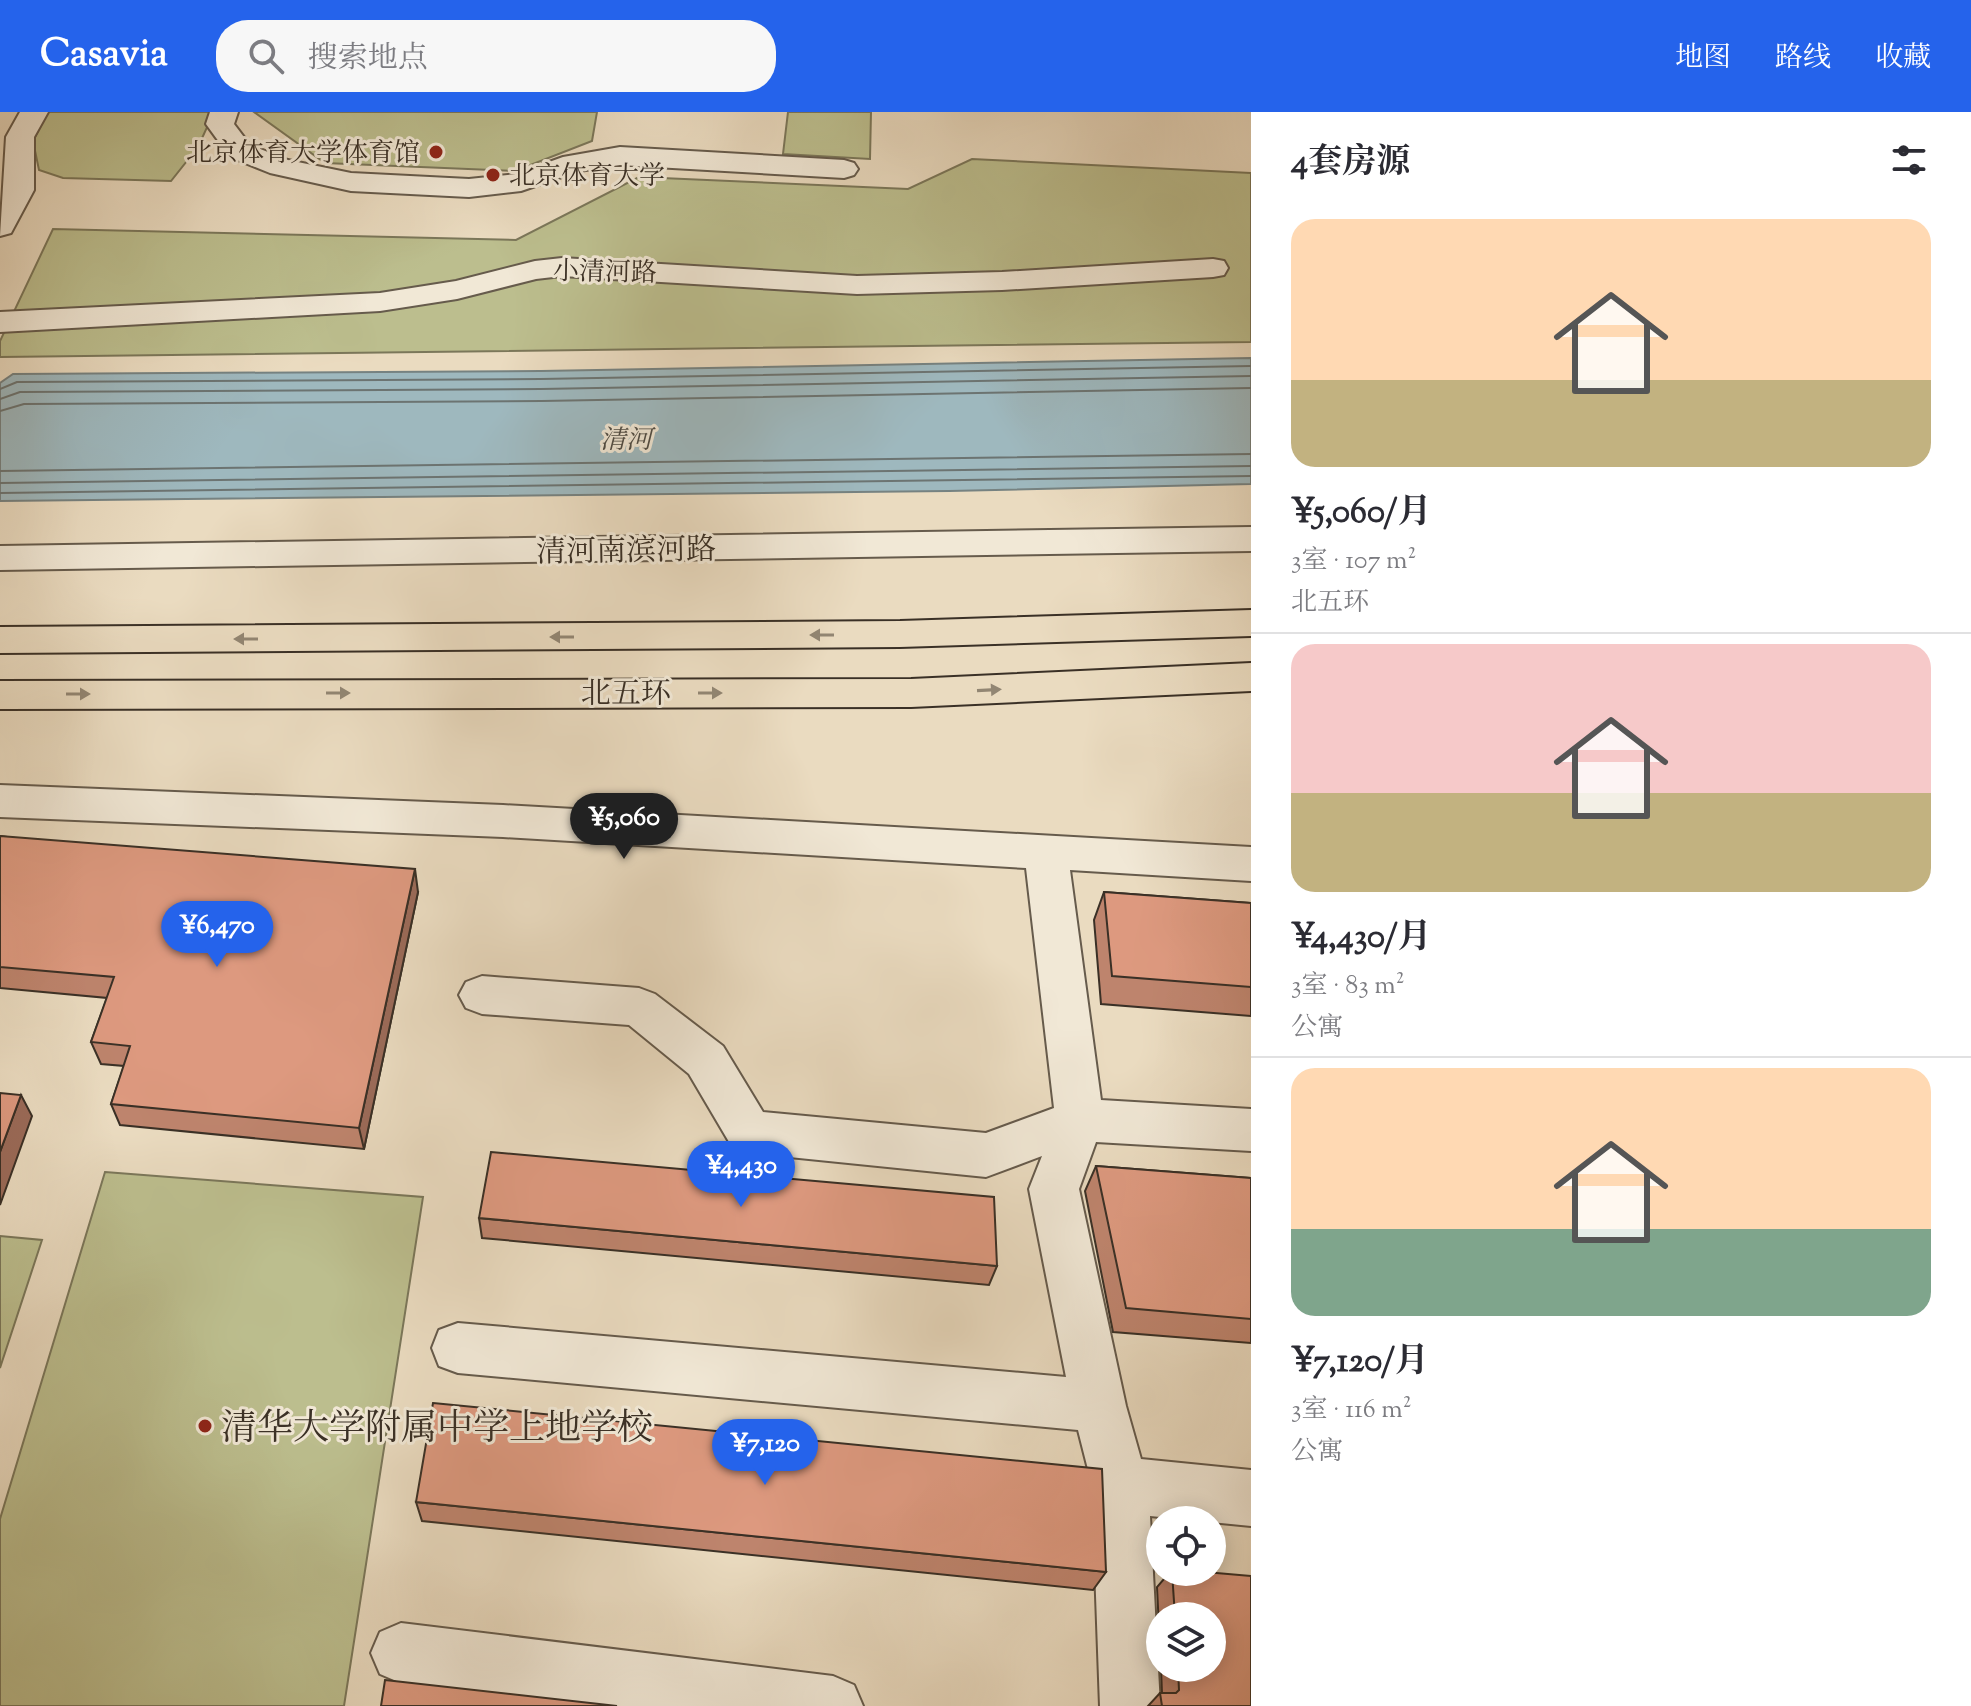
<!DOCTYPE html>
<html lang="zh">
<head>
<meta charset="utf-8">
<style>
	:root { --surface:#fff; --page:#f7f7f7; --text:#2b2b33; --muted:#7c7c81; --line:#e1e1e2; --accent:#2563eb }
	body { margin:0; font-family:"Sorts Mill Goudy","Noto Serif SC",serif; background:var(--page); color:var(--text); height:100vh; display:flex; flex-direction:column; font-size:30px; white-space:nowrap }
	* { box-sizing:border-box; margin:0 }
	p { font-size:26px; color:var(--muted) }
	.icon { flex:none; width:44px; height:44px; fill:none; stroke:currentColor; stroke-width:2; stroke-linecap:round; stroke-linejoin:round }
	.map { position:relative; flex:1; overflow:hidden }
	.drawer { display:flex; flex-direction:column; background:var(--surface); width:720px }
	.drawer>* { flex:none }
	.buttons { position:absolute; left:1146px; top:1394px; display:grid; gap:16px }
	.buttons a { display:grid; place-items:center; width:80px; height:80px; border-radius:50%; background:var(--surface); box-shadow:0 4px 20px #0003; font-size:40px }
	.price { position:absolute; translate:-50% -68px; padding:0 18px; border-radius:28px; background:var(--accent); color:#fff; font-size:26px; line-height:52px; filter:drop-shadow(0 2px 4px #0008) }
	.price::after { content:''; position:absolute; left:50%; top:48px; width:24px; height:18px; margin-left:-12px; background:inherit; clip-path:polygon(0 0,100% 0,50% 100%) }
	.price.active { background:#222; color:#fff }
	ul { padding:0; list-style:none }
	li { display:grid; align-content:center; gap:16px; height:424px; padding:0 40px }
	li+li { border-top:2px solid var(--line) }
	li span { display:grid; place-items:center; height:248px; border-radius:24px; color:#555 }
	li>.icon { margin-inline-start:auto }
	span .icon { width:144px; height:144px; fill:#fffc; stroke-width:1 }
	li b { font-size:34px }
	h2 { display:flex; justify-content:space-between; align-items:center; height:96px; padding:0 40px; font-size:34px }
	header { display:flex; align-items:center; gap:48px; box-sizing:border-box; height:112px; padding:0 40px; background:var(--accent); color:#fff }
	header strong { font-size:38px }
	nav { display:flex; gap:44px; margin-inline-start:auto; font-size:28px }
	.search { width:560px; height:72px; background:var(--page); display:flex; align-items:center; gap:20px; box-sizing:border-box; padding:0 28px; border-radius:32px; color:var(--muted); font-size:30px }
	main { display:flex; flex:1; min-height:0 }
	.map>svg:first-child { display:block }
	.green { fill:#bcbe8e; stroke:#7b775a; stroke-width:2 }
	.water { fill:#9eb8be; stroke:#768281; stroke-width:2 }
	.lines { fill:none; stroke-linecap:round; stroke-linejoin:round }
	.shore { stroke:#6c7472; stroke-width:2 }
	.minor-casing { stroke:#665b4c; stroke-width:4 }
	.highway-casing { stroke:#3a3026; stroke-width:4 }
	.minor { fill:#f1e8d6; fill-rule:evenodd }
	.highway { fill:#eadbc0; fill-rule:evenodd }
	.wall { fill:#be846d; stroke:#3a3026; stroke-width:2 }
	.shaded-wall { fill:#9b6b59; stroke:#3a3026; stroke-width:2 }
	.building { fill:#dd997f; stroke:#3a3026; stroke-width:2 }
	.oneway { fill:#928673 }
	.poi-dot { fill:#8f2418; stroke:#f1e8d6; stroke-width:3 }
	.labels { text-anchor:middle; stroke-width:6; stroke-linejoin:round; paint-order:stroke }
	.far-poi-label { font-size:26px; fill:#3a3026; stroke:#f1e8d6; text-anchor:end }
	.far-street-label { font-size:26px; fill:#3a3026; stroke:#f1e8d6 }
	.far-water-label { font-size:26px; font-style:italic; fill:#4e4b44; stroke:#f1e8d6 }
	.street-label { font-size:30px; fill:#3a3026; stroke:#f1e8d6 }
	.near-poi-label { font-size:36px; fill:#3a3026; stroke:#f1e8d6; text-anchor:start }
</style>
</head>
<body>
<header>
<strong>Casavia</strong>
<div class="search"><svg class="icon" aria-label="search" viewBox="0 0 24 24"><circle cx="10" cy="10" r="6"/><path d="M15 15l6 6"/></svg>搜索地点</div>
<nav><a>地图</a><a>路线</a><a>收藏</a></nav>
</header>
<main>
<div class="map">
<svg width="1251" height="1594" viewBox="0 0 1251 1594">
	<rect width="100%" height="100%" fill="#eadbc0"/>
	<filter id="stains"><feTurbulence type="fractalNoise" baseFrequency=".0025" numOctaves="4"/><feColorMatrix values="0 0 0 0 .2 0 0 0 0 .09 0 0 0 0 .02 0 0 0 .5 -.17"/></filter>
	<radialGradient id="worn" r=".72"><stop offset=".6" stop-color="#630" stop-opacity="0"/><stop offset="1" stop-color="#630" stop-opacity=".3"/></radialGradient>
	<g class="green">
		<path d="M48 0H214L198 35 171 69 63 66 39 58 33 29Z"/>
		<path d="M254 0H597L592 29 515 59 325 51Z"/>
		<path d="M788 0H871L870 47 783 42Z"/>
		<path d="M972 47 1251 61V230L0 245V229L53 117 516 128 639 65 908 77Z"/>
		<path d="M105 1060 423 1085 344 1594H0V1407Z"/>
		<path d="M0 1124 42 1128 0 1256Z"/>
	</g>
	<path class="water" d="M1251 246V372L949 379 0 389V271L13 262 541 259Z"/>
	<g class="lines">
		<g class="shore">
			<path d="M0 277 17 270 541 267 1251 254"/>
			<path d="M0 287 20 280 541 277 1251 264"/>
			<path d="M0 299 24 292 542 289 1251 276"/>
			<path d="M0 359 1251 342"/>
			<path d="M0 371 1251 354"/>
			<path d="M0 381 1251 364"/>
		</g>
		<g class="minor-casing">
			<g id="minor">
				<path d="M20 0H48L34 25V78L11 121 0 124 6 25Z"/>
				<path d="M210 0H238L234 12 250 33 288 48 351 61 469 67 516 62 563 45 620 35 844 48 854 51 858 57 854 63 844 66 620 53 579 59 521 79 469 85 351 79 270 61 230 45 206 12Z"/>
				<path d="M562 146 857 164 1002 160 1213 147 1224 149 1228 156 1224 163 1213 165 1002 178 857 182 562 164 536 167 457 187 380 199 0 220V200L380 181 456 169 535 149Z"/>
				<path d="M1251 415V439L0 458V434Z"/>
				<path d="M0 673 503 693 1251 735V769L1070 758 1101 988 1251 997V1039L1096 1030 1079 1077 1126 1294 1141 1347 1251 1358V1414L1150 1404 1160 1594H1100L1092 1373 1078 1318 458 1261 439 1254 432 1236 439 1218 458 1211 1066 1265 1029 1077 1042 1044 986 1065 749 1041 732 1035 689 962 629 913 482 902 466 896 459 883 466 870 482 864 639 876 655 882 723 934 763 1000 986 1021 1054 996 1026 756 503 725 0 705Z"/>
				<path d="M401 1511 833 1564 854 1573 863 1594H590L401 1571 380 1562 371 1541 380 1520Z"/>
			</g>
		</g>
		<g class="highway-casing">
			<g id="highway">
				<path d="M1251 498V524L900 535 0 541V515L900 509Z"/>
				<path d="M1251 551V579L911 595 0 597V569L911 567Z"/>
			</g>
		</g>
		<use href="#minor" class="minor"/>
		<use href="#highway" class="highway"/>
	</g>
	<g class="wall">
		<path d="M0 724 418 780 364 1037 120 1013 111 992 124 954 101 952 91 930 107 886 0 876Z"/>
		<path d="M1104 780 1251 791V904L1101 892 1094 808Z"/>
		<path d="M1096 1054 1251 1066V1231L1113 1220 1085 1079Z"/>
		<path d="M479 1106 997 1154 989 1173 482 1126Z"/>
		<path d="M416 1390 1106 1460 1093 1478 422 1409Z"/>
		<path d="M1170 1460H1205L1251 1594H1148L1160 1581H1162L1161 1556H1212V1504H1160V1537L1157 1475Z"/>
	</g>
	<g class="shaded-wall">
		<path d="M415 757 418 780 364 1037 359 1016Z"/>
		<path d="M21 983 32 1004 0 1093V1040Z"/>
	</g>
	<g class="building">
		<path d="M0 724 415 757 359 1016 111 992 130 934 91 930 114 865 0 855Z"/>
		<path d="M1104 780 1251 791V875L1112 864Z"/>
		<path d="M0 981 21 983 0 1040Z"/>
		<path d="M491 1040 994 1085 997 1154 479 1106Z"/>
		<path d="M1096 1054 1251 1066V1207L1126 1196Z"/>
		<path d="M433 1291 1102 1357 1106 1460 416 1390Z"/>
		<path d="M1172 1460H1205L1251 1464V1594H1162L1160 1581H1176L1179 1578 1178 1556H1212V1504H1175Z"/>
		<path d="M385 1568 617 1594H381Z"/>
	</g>
	<defs><path id="oneway-solid" d="M-6-.8H1V-3.2L6.5 0L1 3.2V.8H-6Z" transform="scale(2)"/></defs>
	<g class="oneway">
		<use href="#oneway-solid" transform="translate(822 523) rotate(180)"/>
		<use href="#oneway-solid" transform="translate(562 525) rotate(180)"/>
		<use href="#oneway-solid" transform="translate(246 527) rotate(180)"/>
		<use href="#oneway-solid" transform="translate(989 578) rotate(-3)"/>
		<use href="#oneway-solid" transform="translate(338 581)"/>
		<use href="#oneway-solid" transform="translate(710 581)"/>
		<use href="#oneway-solid" transform="translate(78 582)"/>
	</g>
	<g class="poi-dot">
		<circle cx="436" cy="40" r="8"/>
		<circle cx="493" cy="63" r="8"/>
		<circle cx="205" cy="1314" r="8"/>
	</g>
	<g class="labels">
		<g class="far-poi-label">
			<text x="420" y="49">北京体育大学体育馆</text>
			<text x="509" y="72" text-anchor="start">北京体育大学</text>
		</g>
		<g class="far-street-label">
			<text transform="translate(605 159) rotate(1)" y="9">小清河路</text>
		</g>
		<g class="far-water-label">
			<text x="626" y="336">清河</text>
		</g>
		<g class="street-label">
			<text transform="translate(626 438) rotate(-1)" y="10">清河南滨河路</text>
			<text x="626" y="591">北五环</text>
		</g>
		<g class="near-poi-label">
			<text x="221" y="1327">清华大学附属中学上地学校</text>
		</g>
	</g>
	<rect width="100%" height="100%" filter="url(#stains)"/>
	<rect width="100%" height="100%" fill="url(#worn)"/>
</svg>
<div class="buttons">
<a><svg class="icon" aria-label="locate" viewBox="0 0 24 24"><circle cx="12" cy="12" r="6"/><path d="M12 2v4M12 18v4M2 12h4M18 12h4"/></svg></a>
<a><svg class="icon" aria-label="layers" viewBox="0 0 24 24"><path d="M12 4l9 5-9 5-9-5zM3 14l9 5 9-5"/></svg></a>
</div>
<b class="price active" style="left:624px;top:749px">¥5,060</b>
<b class="price" style="left:217px;top:857px">¥6,470</b>
<b class="price" style="left:741px;top:1097px">¥4,430</b>
<b class="price" style="left:765px;top:1375px">¥7,120</b>
</div>
<section class="drawer">
<h2>4套房源<svg class="icon" aria-label="filters" viewBox="0 0 24 24"><path d="M4 7h16M4 17h16"/><circle cx="9" cy="7" r="2"/><circle cx="15" cy="17" r="2"/></svg></h2>
<ul>
<li><span style="background:linear-gradient(#ffd9b3 65%,#c2b280 0)"><svg class="icon" aria-label="home" viewBox="0 0 24 24"><path d="M3 11l9-7 9 7M6 9v11h12V9"/></svg></span><div><b>¥5,060/月</b><p>3室 · 107 m²</p><p>北五环</p></div></li>
<li><span style="background:linear-gradient(#f6c9c9 60%,#c2b280 0)"><svg class="icon" aria-label="home" viewBox="0 0 24 24"><path d="M3 11l9-7 9 7M6 9v11h12V9"/></svg></span><div><b>¥4,430/月</b><p>3室 · 83 m²</p><p>公寓</p></div></li>
<li><span style="background:linear-gradient(#ffd9b3 65%,#7fa58c 0)"><svg class="icon" aria-label="home" viewBox="0 0 24 24"><path d="M3 11l9-7 9 7M6 9v11h12V9"/></svg></span><div><b>¥7,120/月</b><p>3室 · 116 m²</p><p>公寓</p></div></li>
</ul>
</section>
</main>
</body>
</html>
